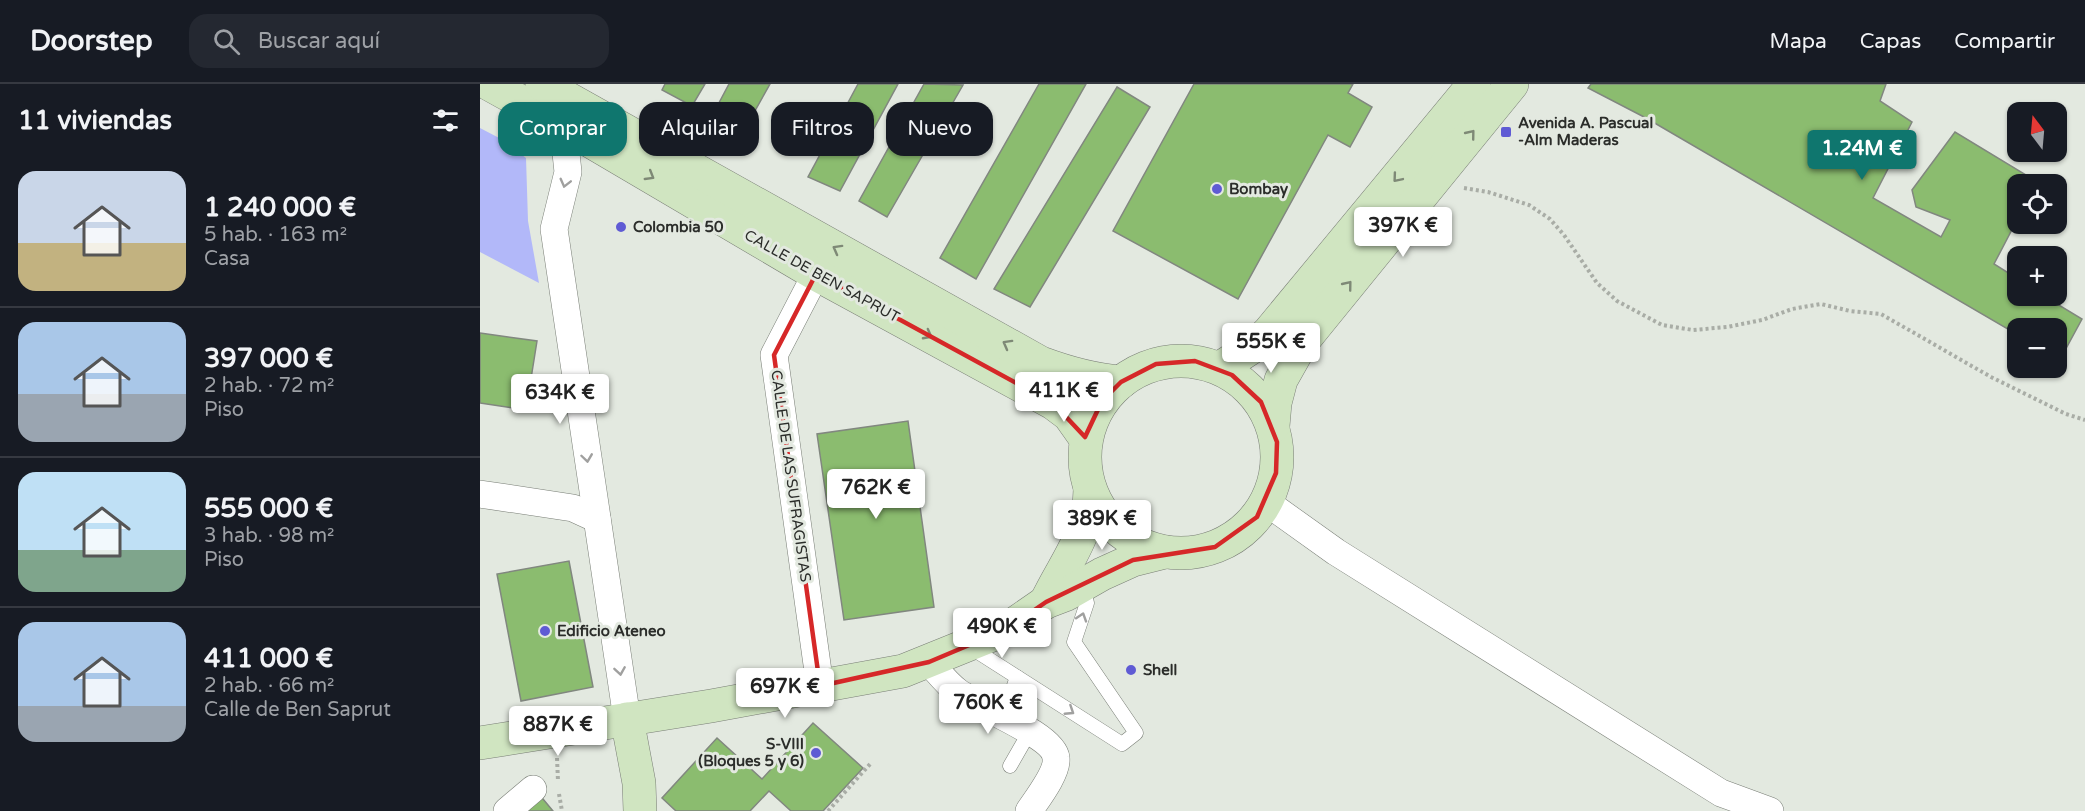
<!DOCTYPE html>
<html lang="es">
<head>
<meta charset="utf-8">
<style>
	:root { --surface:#171b24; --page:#242831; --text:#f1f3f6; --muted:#9ea1a6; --line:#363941; --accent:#0f766e }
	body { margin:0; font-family:"Varela Round",sans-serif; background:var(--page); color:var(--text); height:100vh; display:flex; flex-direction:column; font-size:22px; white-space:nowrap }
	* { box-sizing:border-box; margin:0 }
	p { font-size:20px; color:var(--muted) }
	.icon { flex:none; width:33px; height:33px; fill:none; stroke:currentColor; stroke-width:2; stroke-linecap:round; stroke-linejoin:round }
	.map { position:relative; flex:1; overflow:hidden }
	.side { display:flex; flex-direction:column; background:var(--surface); width:480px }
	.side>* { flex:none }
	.top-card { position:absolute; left:18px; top:18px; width:570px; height:54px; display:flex; gap:12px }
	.needle { width:39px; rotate:344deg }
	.tools { position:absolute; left:1527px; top:18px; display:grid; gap:12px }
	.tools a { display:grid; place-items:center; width:60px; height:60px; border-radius:12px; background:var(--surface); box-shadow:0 2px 4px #0004; font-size:30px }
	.price { position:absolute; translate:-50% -51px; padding:0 14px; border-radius:6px; background:#fff; color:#222; font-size:20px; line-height:39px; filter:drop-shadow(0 2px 3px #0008) }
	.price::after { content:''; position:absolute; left:50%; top:36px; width:18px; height:14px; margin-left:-9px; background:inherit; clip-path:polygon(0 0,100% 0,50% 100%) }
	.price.selected { background:var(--accent); color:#fff }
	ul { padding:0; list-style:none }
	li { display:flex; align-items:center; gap:18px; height:150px; padding:0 18px }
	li+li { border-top:2px solid var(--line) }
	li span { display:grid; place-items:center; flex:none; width:168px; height:120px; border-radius:18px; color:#555 }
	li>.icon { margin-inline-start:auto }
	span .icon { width:72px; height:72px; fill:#fffc; stroke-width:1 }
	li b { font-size:26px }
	h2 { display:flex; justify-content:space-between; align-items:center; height:72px; padding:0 18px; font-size:26px }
	.tag { padding:0 21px; border-radius:18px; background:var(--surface); box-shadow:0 2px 4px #0004; font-size:21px; line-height:54px }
	.tag.selected { background:var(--accent); color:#fff }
	header { display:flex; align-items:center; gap:36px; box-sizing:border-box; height:84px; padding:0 30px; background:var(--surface); border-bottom:2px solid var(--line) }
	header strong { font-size:28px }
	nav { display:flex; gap:33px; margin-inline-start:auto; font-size:21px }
	.search { width:420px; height:54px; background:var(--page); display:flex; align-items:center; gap:15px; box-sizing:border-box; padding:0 21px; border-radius:18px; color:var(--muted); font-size:22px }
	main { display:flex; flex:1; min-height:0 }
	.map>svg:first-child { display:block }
	.green { fill:#b2b8f9 }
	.building { fill:#8bbc6f; stroke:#81877f; stroke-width:1.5 }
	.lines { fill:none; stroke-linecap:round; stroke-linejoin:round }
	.lane-casing { stroke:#797e76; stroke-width:15 }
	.street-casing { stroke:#797e76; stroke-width:28 }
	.secondary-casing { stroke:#797e76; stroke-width:34 }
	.path { stroke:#a9ada6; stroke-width:4; stroke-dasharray:3 3; stroke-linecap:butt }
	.lane { stroke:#fff; stroke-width:14 }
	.street { stroke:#fff; stroke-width:27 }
	.secondary { stroke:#d0e5c1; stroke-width:33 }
	.oneway { stroke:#7e8976 }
	.oneway2 { stroke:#a0a09f }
	.marked { fill:none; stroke:#d62828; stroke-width:4.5; stroke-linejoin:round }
	.poi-dot { fill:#5f5bd4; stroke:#e3e9e0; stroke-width:2 }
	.labels { text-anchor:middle; stroke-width:6; stroke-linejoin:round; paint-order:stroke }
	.poi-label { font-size:15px; font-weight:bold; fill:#2b2d2a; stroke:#e3e9e0; text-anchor:start }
	.street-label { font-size:15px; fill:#2b2d2a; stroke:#e3e9e0 }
</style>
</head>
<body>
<header>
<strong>Doorstep</strong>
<div class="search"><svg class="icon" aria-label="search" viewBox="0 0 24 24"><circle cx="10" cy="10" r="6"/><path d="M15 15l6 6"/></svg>Buscar aquí</div>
<nav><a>Mapa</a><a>Capas</a><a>Compartir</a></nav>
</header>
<main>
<section class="side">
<h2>11 viviendas<svg class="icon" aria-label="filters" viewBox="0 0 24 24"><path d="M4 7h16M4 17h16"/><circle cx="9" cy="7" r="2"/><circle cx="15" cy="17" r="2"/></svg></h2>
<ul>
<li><span style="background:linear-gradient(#c9d6e8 60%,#c2b280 0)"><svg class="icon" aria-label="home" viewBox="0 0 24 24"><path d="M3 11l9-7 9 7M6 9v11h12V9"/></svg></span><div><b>1 240 000 €</b><p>5 hab. · 163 m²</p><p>Casa</p></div></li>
<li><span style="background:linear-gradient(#a9c7e8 60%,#9aa5b1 0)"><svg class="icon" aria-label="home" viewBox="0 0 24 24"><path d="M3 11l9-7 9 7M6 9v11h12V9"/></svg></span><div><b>397 000 €</b><p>2 hab. · 72 m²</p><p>Piso</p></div></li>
<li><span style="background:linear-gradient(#bfe0f5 65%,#7fa58c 0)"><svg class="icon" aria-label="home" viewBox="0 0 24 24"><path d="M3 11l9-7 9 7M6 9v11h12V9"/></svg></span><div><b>555 000 €</b><p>3 hab. · 98 m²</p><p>Piso</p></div></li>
<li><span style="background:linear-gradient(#a9c7e8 70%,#9aa5b1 0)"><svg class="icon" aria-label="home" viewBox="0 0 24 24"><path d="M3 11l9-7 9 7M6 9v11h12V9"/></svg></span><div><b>411 000 €</b><p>2 hab. · 66 m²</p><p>Calle de Ben Saprut</p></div></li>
</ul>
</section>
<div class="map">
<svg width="1605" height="727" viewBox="0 0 1605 727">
	<rect width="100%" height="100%" fill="#e3e9e0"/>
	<path class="green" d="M0 44 23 56 46 74 48 137 59 199 0 168Z"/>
	<g class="building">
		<path d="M185 0H225L212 22 182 6Z"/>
		<path d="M249 0H290L262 50 232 32Z"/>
		<path d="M378 0H418L360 107 328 93Z"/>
		<path d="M444 0 483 1 407 133 379 117Z"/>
		<path d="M559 0H606L496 195 460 174Z"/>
		<path d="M714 0H873L868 9 892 23 870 63 848 51 758 215 633 147Z"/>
		<path d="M1111 0H1406L1400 17 1432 38 1393 114 1461 153 1470 136 1436 123 1432 106 1475 48 1556 97 1554 100H1538V134L1514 180 1538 195V212H1564L1602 235 1583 270 1576 267V244H1538V251L1166 34 1108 4Z"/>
		<path d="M637 3 670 23 550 223 514 205Z"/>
		<path d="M0 249 57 257 46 326 0 319Z"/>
		<path d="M428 337 454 523 364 536 337 350Z"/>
		<path d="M89 477 113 603 41 617 17 490Z"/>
		<path d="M333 639 383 684 343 727H311L289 707 270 727H196L182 714 237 654 282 695Z"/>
		<path d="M58 709 73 727H36Z"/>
	</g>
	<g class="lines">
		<g class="lane-casing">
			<g id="lane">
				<path d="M490 563 642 660 656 649 594 558 607 519 603 502"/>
				<path d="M523 633 537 593"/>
				<path d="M530 682 550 647"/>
			</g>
		</g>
		<g class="street-casing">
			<g id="street">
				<path d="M83 41 88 88 74 145 147 635"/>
				<path d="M336 190 294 271 340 602"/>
				<path d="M0 410 93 424 117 435"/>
				<path d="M786 418 856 468 1241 709 1290 727"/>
				<path d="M449 578C458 588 467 600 478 608 498 623 574 651 576 674 578 688 557 715 549 727"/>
				<path d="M27 727 53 705"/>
			</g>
		</g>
		<g class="secondary-casing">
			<g id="secondary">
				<path d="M9 0 83 41 336 190 573 319 589 331 606 355"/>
				<path d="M62 0 561 279C588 289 612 296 641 298"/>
				<circle cx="701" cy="373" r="96"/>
				<path d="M740 284 777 260 789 248 994 0"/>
				<path d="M793 342 795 319 801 296 823 257 1032 0"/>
				<path d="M566 518C585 478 610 451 610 405"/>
				<path d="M147 635 159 699 160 727"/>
				<path d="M0 659 231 622 423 587 527 545 566 518 587 510 622 490 653 476 685 468"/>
			</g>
		</g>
		<g class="path">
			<path d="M984 104 1008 108 1049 121 1070 135 1084 151 1117 199 1137 217 1182 241 1213 246 1247 243 1282 236 1312 225 1341 220 1370 227 1401 230 1511 293 1586 330 1605 336"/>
			<path d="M77 674 78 697"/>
			<path d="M79 710 82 727"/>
			<path d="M348 727 391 679"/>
		</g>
		<use href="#lane" class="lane"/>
		<use href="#street" class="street"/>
		<use href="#secondary" class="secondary"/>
	</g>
	<defs><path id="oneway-chevron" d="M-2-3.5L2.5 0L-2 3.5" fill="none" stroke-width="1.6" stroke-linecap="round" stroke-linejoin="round" transform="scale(1.5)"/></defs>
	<g class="oneway">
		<use href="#oneway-chevron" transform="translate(991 50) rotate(-51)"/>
		<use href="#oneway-chevron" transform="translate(170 92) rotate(31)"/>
		<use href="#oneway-chevron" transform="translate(917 94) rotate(130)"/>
		<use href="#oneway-chevron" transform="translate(357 165) rotate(-151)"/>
		<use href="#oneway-chevron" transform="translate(868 201) rotate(-51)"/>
		<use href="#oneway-chevron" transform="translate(448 251) rotate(28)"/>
		<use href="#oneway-chevron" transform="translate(527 260) rotate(-151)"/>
	</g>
	<g class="oneway2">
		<use href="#oneway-chevron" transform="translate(85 99) rotate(104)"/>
		<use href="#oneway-chevron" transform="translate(107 374) rotate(82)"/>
		<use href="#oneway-chevron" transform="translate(602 533) rotate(-72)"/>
		<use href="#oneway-chevron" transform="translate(140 587) rotate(81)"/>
		<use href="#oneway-chevron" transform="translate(590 627) rotate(33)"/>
	</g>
	<path class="marked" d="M336 190 573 319 605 353 622 317 641 298 676 280 715 277 752 291 781 318 797 358 796 389 777 433 735 463 653 476 566 518 527 545 449 578 340 602 294 271Z"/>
	<g class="poi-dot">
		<rect x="1020" y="42" width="12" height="12" rx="3"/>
		<circle cx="737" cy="105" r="6"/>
		<circle cx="141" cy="143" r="6"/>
		<circle cx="65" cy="547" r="6"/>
		<circle cx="651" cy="586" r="6"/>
		<circle cx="336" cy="669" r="6"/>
	</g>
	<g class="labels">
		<g class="poi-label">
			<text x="1038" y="44">Avenida A. Pascual<tspan x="1038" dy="17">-Alm Maderas</tspan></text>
			<text x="749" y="110">Bombay</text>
			<text x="153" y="148">Colombia 50</text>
			<text x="77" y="552">Edificio Ateneo</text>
			<text x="663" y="591">Shell</text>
			<text x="324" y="665" text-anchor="end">S-VIII<tspan x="324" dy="17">(Bloques 5 y 6)</tspan></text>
		</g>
		<g class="street-label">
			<text transform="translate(342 192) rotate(29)" y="5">CALLE DE BEN SAPRUT</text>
			<text transform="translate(311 392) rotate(82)" y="5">CALLE DE LAS SUFRAGISTAS</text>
		</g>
	</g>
</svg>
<div class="tools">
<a><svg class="needle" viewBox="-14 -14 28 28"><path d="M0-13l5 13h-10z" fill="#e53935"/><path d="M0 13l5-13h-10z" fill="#9ea1a6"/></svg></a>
<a><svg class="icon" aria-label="locate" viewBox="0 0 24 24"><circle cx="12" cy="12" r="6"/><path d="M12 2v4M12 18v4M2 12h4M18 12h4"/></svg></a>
<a>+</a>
<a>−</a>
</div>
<b class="price selected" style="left:1382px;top:97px">1.24M €</b>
<b class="price" style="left:923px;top:174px">397K €</b>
<b class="price" style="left:791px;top:290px">555K €</b>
<b class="price" style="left:584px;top:339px">411K €</b>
<b class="price" style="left:80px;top:341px">634K €</b>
<b class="price" style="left:396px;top:436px">762K €</b>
<b class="price" style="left:622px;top:467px">389K €</b>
<b class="price" style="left:522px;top:575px">490K €</b>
<b class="price" style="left:305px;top:635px">697K €</b>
<b class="price" style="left:508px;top:651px">760K €</b>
<b class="price" style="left:78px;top:673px">887K €</b>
<div class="top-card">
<a class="tag selected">Comprar</a>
<a class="tag">Alquilar</a>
<a class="tag">Filtros</a>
<a class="tag">Nuevo</a>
</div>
</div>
</main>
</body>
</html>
